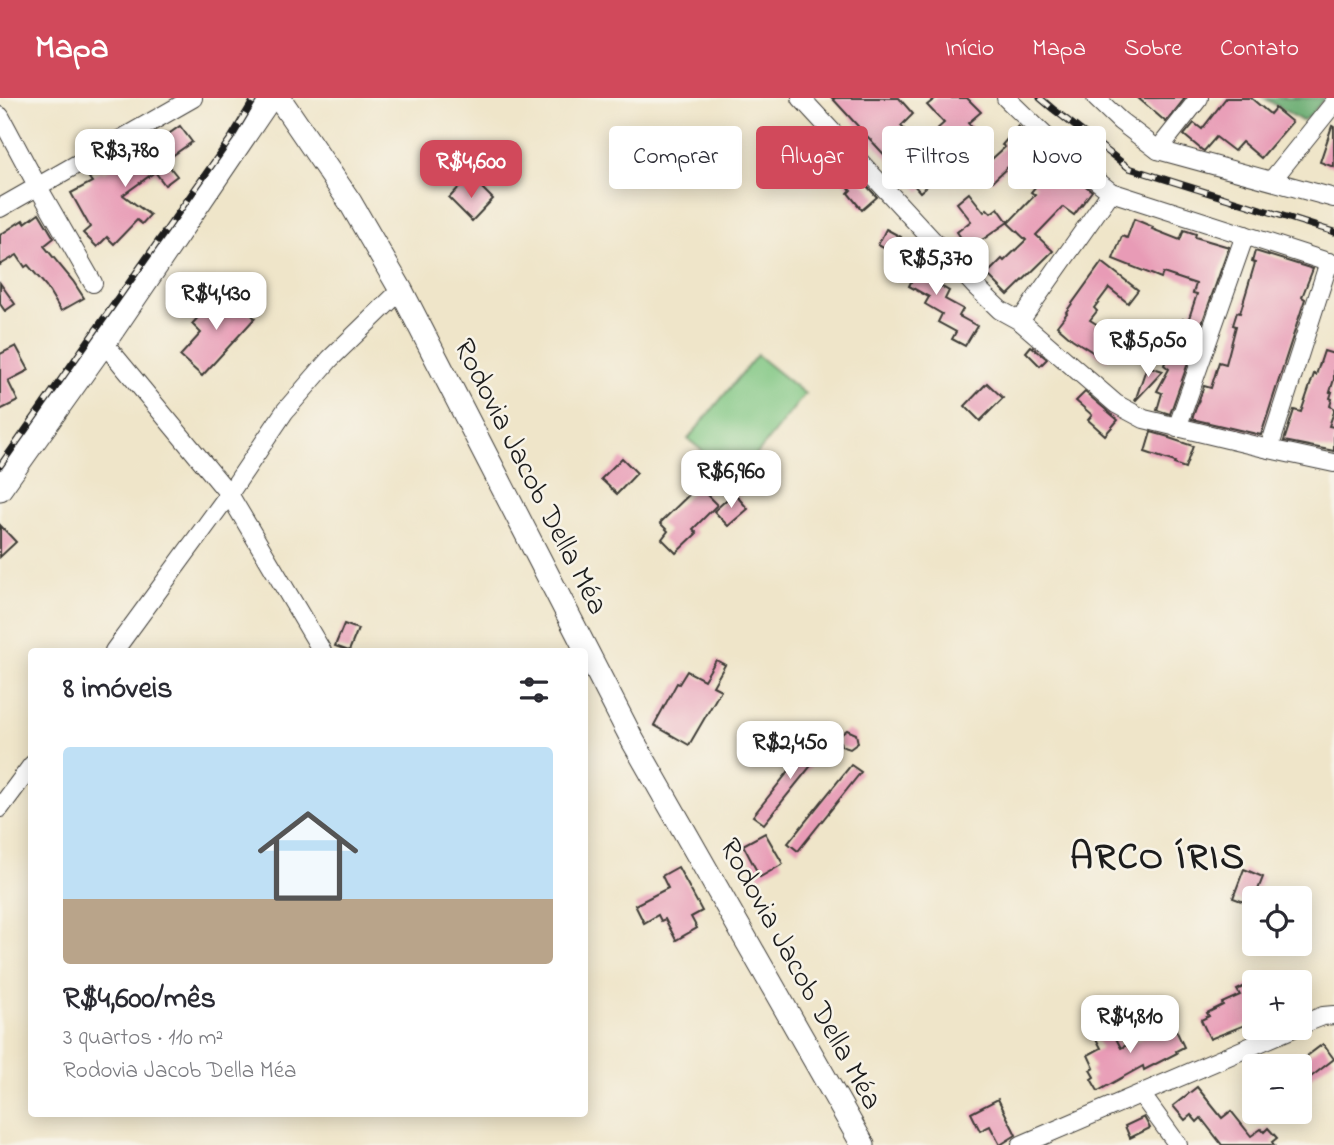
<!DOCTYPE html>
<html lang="pt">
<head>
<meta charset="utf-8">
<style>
	:root { --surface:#fff; --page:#f2f2f3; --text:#2b2b33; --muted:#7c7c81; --accent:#d1495b }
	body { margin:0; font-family:"Indie Flower",sans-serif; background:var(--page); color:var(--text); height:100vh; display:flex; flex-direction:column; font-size:26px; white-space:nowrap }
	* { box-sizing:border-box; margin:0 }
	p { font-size:23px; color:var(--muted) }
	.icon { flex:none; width:38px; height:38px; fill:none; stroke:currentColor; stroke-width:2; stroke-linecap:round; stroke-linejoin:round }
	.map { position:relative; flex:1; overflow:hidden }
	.sheet { position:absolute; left:28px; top:550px; width:560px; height:469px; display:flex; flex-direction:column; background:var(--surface); border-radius:7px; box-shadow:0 4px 18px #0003 }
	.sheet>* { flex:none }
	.top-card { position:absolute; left:609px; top:28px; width:620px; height:63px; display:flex; gap:14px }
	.controls { position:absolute; left:1242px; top:788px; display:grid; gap:14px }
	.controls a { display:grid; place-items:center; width:70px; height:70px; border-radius:7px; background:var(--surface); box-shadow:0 4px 18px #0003; font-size:35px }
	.price { position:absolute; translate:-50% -60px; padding:0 16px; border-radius:14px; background:#fff; color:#222; font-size:23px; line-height:46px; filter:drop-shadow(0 2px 4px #0008) }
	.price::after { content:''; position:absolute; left:50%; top:42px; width:21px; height:16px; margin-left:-10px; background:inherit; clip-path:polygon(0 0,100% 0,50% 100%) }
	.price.current { background:var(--accent); color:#fff }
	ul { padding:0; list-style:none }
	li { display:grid; align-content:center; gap:14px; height:371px; padding:0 35px }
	li span { display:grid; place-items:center; height:217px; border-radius:7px; color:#555 }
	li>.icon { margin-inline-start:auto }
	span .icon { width:126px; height:126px; fill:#fffc; stroke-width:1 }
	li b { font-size:30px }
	h2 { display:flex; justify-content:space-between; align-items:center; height:84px; padding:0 35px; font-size:30px }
	.chip { padding:0 24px; border-radius:7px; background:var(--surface); box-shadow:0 4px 18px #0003; font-size:24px; line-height:63px }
	.chip.current { background:var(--accent); color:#fff }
	header { display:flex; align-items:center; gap:42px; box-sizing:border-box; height:98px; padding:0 35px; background:var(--accent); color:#fff }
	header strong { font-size:33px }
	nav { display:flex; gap:38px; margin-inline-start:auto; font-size:24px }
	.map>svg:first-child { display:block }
	.green { fill:#7fc682; stroke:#4e714f; stroke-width:2 }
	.forest { fill:#67ab70; stroke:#426446; stroke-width:2 }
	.building { fill:#e89bb6 }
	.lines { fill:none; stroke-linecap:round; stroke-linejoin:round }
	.street-casing { stroke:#3c3a36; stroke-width:20 }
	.secondary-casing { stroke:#3c3a36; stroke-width:25 }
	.street { stroke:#fff; stroke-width:18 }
	.secondary { stroke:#fff; stroke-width:23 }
	.rail-casing { stroke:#1c1c1c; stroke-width:7 }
	.rail { stroke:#f7f3e8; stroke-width:4.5; stroke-dasharray:13; stroke-linecap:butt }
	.labels { text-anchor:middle; stroke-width:5; stroke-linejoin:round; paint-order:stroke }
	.street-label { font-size:30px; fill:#1c1c1c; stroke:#f7f3e8 }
	.district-label { font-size:37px; font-weight:bold; letter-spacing:2px; fill:#1c1c1c; stroke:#f7f3e8 }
</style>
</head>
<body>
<header>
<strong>Mapa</strong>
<nav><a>Início</a><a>Mapa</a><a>Sobre</a><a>Contato</a></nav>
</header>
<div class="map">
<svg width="1334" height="1047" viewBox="0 0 1334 1047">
	<rect width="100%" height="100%" fill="#f7f3e8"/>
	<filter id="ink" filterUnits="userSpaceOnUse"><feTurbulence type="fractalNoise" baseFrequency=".0143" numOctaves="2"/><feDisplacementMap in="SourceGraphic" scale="14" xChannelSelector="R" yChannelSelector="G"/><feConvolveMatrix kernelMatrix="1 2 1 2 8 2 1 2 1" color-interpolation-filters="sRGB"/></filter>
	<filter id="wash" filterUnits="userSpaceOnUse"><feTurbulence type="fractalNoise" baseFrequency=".00686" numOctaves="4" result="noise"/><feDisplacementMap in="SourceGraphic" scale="28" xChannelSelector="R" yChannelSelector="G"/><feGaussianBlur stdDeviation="1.57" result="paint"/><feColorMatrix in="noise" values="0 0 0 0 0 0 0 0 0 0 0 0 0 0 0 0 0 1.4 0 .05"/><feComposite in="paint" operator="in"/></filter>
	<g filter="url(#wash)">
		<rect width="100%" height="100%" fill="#efe5c9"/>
		<path class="green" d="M757 257 805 296 737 381 688 341Z"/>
		<path class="forest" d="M1264 0H1325L1311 17 1302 23Z"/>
		<g id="blocks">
			<g class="building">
				<path d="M832 0H899L913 16 901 28 919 47 944 25 927 7 936 0H967L981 14 968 25 980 38 970 47 961 37 923 72 933 83 920 94 912 85 915 84 894 61 891 64Z"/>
				<path d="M1138 0H1185L1166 24Z"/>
				<path d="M1226 0H1251L1270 16 1275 10 1292 24 1261 60 1242 44 1234 53 1216 39 1204 53 1202 52 1184 37 1194 25 1202 31Z"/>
				<path d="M180 28 192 44 165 63 177 78 165 87 155 74 123 97 150 117 142 126 137 122 114 146 107 139 97 149 83 135 90 129 71 95 92 84 89 80 102 72 104 75 133 54 136 57 152 45 153 47Z"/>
				<path d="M1018 28 1060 68 1092 93 1074 117 1063 109 1036 137 1053 153 1008 197 987 176 1002 161 1004 163 1026 142 1008 125 1035 97 1031 94 1036 88 1011 66 993 83 981 71 1005 49 1002 47Z"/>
				<path d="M1332 28 1334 29V69L1320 64Z"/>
				<path d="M821 39 877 99 862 112 848 95 851 92 831 69 828 71 809 50Z"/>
				<path d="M463 85 471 93 478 86 493 101 472 123 449 100Z"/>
				<path d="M969 95 984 114 987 111 991 115 998 110 1008 124 969 151 957 134 971 123 957 105Z"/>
				<path d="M39 115 54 140 44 148 73 183 84 200 61 213 46 188 28 167 25 169 17 157 0 167V137L23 122 25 125Z"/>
				<path d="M1134 121 1153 129 1152 131 1180 142 1184 132 1196 136 1195 139 1229 149 1170 316 1157 312 1162 295 1157 293 1169 271 1164 267 1183 221 1188 223 1197 196 1193 195 1196 186 1163 175 1161 180 1113 161 1122 138 1127 140Z"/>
				<path d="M886 131 901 139 893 155 878 147Z"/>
				<path d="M907 150 920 157 916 165 934 175 930 182 949 193 945 201 963 211 959 218 977 228 965 248 952 241 956 234 938 224 942 216 925 206 929 199 909 188 913 180 895 170Z"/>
				<path d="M1255 153 1313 171 1302 199 1305 201 1261 337 1192 321 1204 288 1211 290 1219 264 1226 266 1236 228 1233 227 1237 214 1240 215 1255 165 1252 164Z"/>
				<path d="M1102 164 1138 192 1128 205 1109 190 1094 210 1097 213 1090 222 1124 243 1126 239 1138 245 1130 261 1113 253 1107 263 1072 241 1057 228 1067 215 1066 214Z"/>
				<path d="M0 185 15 206 5 213 0 206Z"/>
				<path d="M223 192 255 220 202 278 180 258 201 235 192 226Z"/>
				<path d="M16 248 29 272 8 283 18 303 0 312V256Z"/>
				<path d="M1031 248 1047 261 1040 268 1026 254Z"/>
				<path d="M1324 253 1334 256V281L1330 294H1332L1330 300 1332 301 1330 308 1334 310V314L1329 328 1334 329V353L1284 343 1294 312 1301 314 1314 276 1316 277Z"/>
				<path d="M1147 268 1163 273 1135 303Z"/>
				<path d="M987 285 1003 300 980 323 965 308Z"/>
				<path d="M1085 294 1118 322 1105 337 1088 322 1092 317 1076 303Z"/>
				<path d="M1151 334 1169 339V340L1193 348 1185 370 1174 366 1175 364 1145 354Z"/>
				<path d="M694 359 704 370 691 383 681 372Z"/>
				<path d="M622 360 637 375 617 396 601 381Z"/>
				<path d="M698 388 717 407 693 431 697 435 676 455 662 441 668 433 660 425Z"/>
				<path d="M734 395 748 411 728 428 714 413Z"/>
				<path d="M0 427 16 444 0 459Z"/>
				<path d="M344 526 358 531 349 553 335 548Z"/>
				<path d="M716 562 725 567 713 588 721 592 689 647 654 627 677 585 679 586 687 573 704 582Z"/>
				<path d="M847 632 856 636 858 645 850 651 841 648 839 638Z"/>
				<path d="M815 640 826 649 764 726 753 718Z"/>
				<path d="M851 667 861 674 798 753 788 745Z"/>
				<path d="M765 735 783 766 760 779 743 747Z"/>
				<path d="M678 769 702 813 691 819 697 830 676 842 665 821 661 823 658 817 644 825 635 807 668 790 662 778Z"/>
				<path d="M1244 771 1263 779 1252 807 1233 800Z"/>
				<path d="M1255 883V923L1210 941 1201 922 1209 918 1207 915 1223 907 1222 905 1240 897 1237 892Z"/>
				<path d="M1109 927 1121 950 1165 929 1167 934 1175 930 1184 949 1176 953 1177 955 1144 972 1143 968 1098 993 1091 981 1094 979 1090 972 1094 970 1088 957 1101 950 1093 935Z"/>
				<path d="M1323 946 1334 961 1307 982 1300 974V968L1295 967Z"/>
				<path d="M1197 989 1222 1020 1231 1013 1251 1038 1261 1031 1264 1034 1268 1030 1277 1040 1272 1044 1274 1047H1222L1201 1020 1197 1024 1191 1017 1185 1022 1173 1008Z"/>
				<path d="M998 1001 1016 1037 1000 1047 990 1028 980 1033 971 1015Z"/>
				<path d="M1144 1019 1150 1030 1130 1040 1125 1028Z"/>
			</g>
		</g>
	</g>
	<g filter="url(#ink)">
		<use href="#blocks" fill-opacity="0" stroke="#3c3a36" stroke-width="2"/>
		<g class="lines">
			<g class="street-casing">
				<g id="street">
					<path d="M801 0 974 187 1000 212 1020 223 1116 306 1144 321 1269 351 1334 365"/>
					<path d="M1006 0 1068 60 1111 94 1334 166"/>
					<path d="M1096 0 1120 23 1158 52 1334 100"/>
					<path d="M0 18 38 89 93 185"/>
					<path d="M1158 52 1199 0"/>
					<path d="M1272 82 1334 5"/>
					<path d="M0 110 193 0"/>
					<path d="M1020 223 1111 94"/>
					<path d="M104 245 229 396 322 553"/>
					<path d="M1177 330 1245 137"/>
					<path d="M1269 351 1329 164"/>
					<path d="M114 553 229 396 285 313 330 261 401 192"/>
					<path d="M0 710 32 667"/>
					<path d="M1300 927 1323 918 1334 917"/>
					<path d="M1141 996 1178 1047"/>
					<path d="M1021 1047 1296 929"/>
				</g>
			</g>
			<g class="secondary-casing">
				<g id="secondary">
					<path d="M279 0 350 104 401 192 633 643 863 1047"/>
					<path d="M0 391 104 245 270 0"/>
				</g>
			</g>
			<use href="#street" class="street"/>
			<use href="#secondary" class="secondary"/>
			<g class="rail-casing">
				<g id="rail">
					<path d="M1040 0 1053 11 1129 70 1334 134"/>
					<path d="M0 368 231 40 255 0"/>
				</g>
			</g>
			<use href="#rail" class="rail"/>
		</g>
	</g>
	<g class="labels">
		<g class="street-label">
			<text transform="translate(532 378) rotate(63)" y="10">Rodovia Jacob Della Méa</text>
			<text transform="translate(802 875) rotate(61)" y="10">Rodovia Jacob Della Méa</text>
		</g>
		<g class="district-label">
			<text x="1158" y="770">ARCO ÍRIS</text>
		</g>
	</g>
</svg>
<div class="controls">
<a><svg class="icon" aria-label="locate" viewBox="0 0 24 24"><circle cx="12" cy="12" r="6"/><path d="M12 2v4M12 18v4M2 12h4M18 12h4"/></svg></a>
<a>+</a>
<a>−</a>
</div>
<b class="price" style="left:125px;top:91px">R$3,780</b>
<b class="price current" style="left:471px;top:102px">R$4,600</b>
<b class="price" style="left:936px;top:199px">R$5,370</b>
<b class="price" style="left:216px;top:234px">R$4,430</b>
<b class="price" style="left:1148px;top:281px">R$5,050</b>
<b class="price" style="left:731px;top:412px">R$6,960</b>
<b class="price" style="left:790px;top:683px">R$2,450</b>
<b class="price" style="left:1130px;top:957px">R$4,810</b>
<div class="top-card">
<a class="chip">Comprar</a>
<a class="chip current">Alugar</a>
<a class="chip">Filtros</a>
<a class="chip">Novo</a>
</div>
<section class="sheet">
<h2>8 imóveis<svg class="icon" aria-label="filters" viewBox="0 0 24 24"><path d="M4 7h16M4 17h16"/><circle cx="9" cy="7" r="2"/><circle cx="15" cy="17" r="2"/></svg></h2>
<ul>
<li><span style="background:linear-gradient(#bfe0f5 70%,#b9a48a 0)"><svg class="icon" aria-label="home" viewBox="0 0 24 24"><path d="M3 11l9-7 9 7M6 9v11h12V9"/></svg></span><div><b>R$4,600/mês</b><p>3 quartos · 110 m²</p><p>Rodovia Jacob Della Méa</p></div></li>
</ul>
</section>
</div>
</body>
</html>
